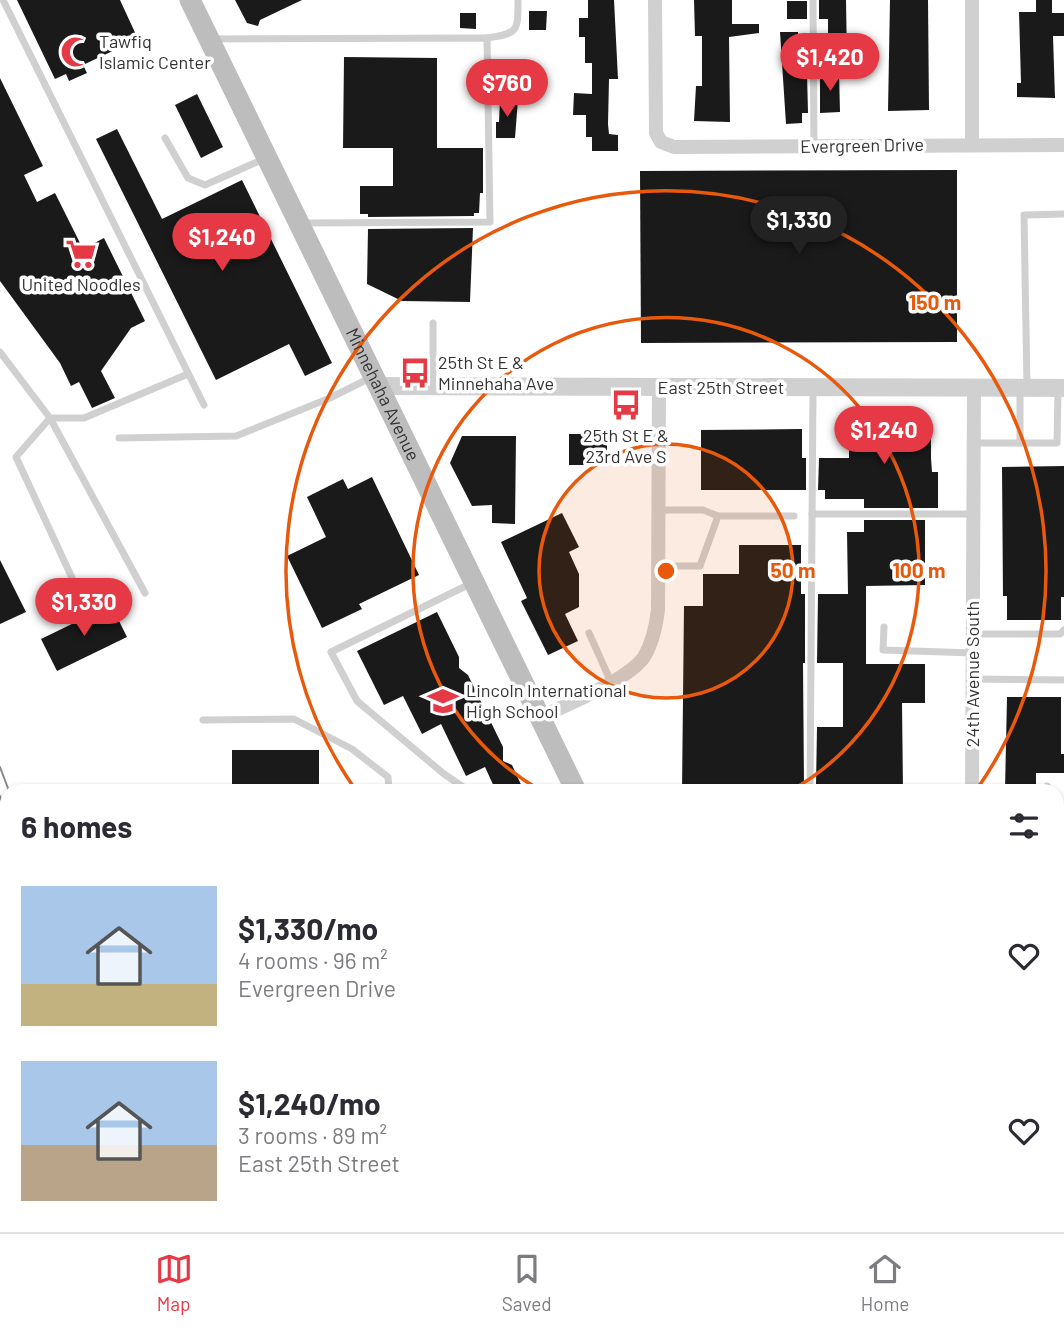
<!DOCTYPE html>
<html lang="en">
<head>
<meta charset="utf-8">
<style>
	:root { --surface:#fff; --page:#f2f2f3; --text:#2b2b33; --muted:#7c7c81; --line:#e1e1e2; --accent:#e63946 }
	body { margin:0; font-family:Barlow,sans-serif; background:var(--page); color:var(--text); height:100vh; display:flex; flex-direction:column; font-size:26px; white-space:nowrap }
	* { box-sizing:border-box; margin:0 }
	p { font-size:23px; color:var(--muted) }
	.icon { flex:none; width:38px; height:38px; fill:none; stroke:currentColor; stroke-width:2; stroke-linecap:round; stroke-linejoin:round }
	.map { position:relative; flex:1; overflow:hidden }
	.panel { position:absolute; left:0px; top:784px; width:1064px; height:448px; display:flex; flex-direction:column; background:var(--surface); border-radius:21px 21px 0 0; box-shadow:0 2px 5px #0004 }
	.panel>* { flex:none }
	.price { position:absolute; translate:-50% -60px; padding:0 16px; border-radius:24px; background:var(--accent); color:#fff; font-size:23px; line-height:46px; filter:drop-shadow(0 2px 4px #0008) }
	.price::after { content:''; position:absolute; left:50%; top:42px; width:21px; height:16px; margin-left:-10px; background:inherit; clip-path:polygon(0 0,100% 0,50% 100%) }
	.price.active { background:#222; color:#fff }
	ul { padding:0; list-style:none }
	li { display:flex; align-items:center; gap:21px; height:175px; padding:0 21px }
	li span { display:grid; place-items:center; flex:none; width:196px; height:140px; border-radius:0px; color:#555 }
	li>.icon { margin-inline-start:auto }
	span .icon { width:84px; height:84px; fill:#fffc; stroke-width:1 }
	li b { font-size:30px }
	h2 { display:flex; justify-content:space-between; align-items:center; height:84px; padding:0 21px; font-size:30px }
	.tab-bar { display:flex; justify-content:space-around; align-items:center; height:98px; border-top:2px solid var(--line); background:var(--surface); font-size:19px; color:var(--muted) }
	.tab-bar a { display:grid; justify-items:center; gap:4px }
	.tab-bar .active { color:var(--accent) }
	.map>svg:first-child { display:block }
	.green { fill:#e6ecdf }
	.building { fill:#1a1a1a }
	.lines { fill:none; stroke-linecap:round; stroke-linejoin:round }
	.service { stroke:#d0d0d0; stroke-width:7 }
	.minor { stroke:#d0d0d0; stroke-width:14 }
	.tertiary { stroke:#d0d0d0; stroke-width:18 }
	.secondary { stroke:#bdbdbd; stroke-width:21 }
	.trunk { stroke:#a2a2a2; stroke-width:24 }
	.tram { stroke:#888; stroke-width:2 }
	.rail { stroke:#888; stroke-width:5; stroke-dasharray:7 5; stroke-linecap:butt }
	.ring { fill:none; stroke:#e8590c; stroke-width:3.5 }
	.labels { text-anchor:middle; stroke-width:7; stroke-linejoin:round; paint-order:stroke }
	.poi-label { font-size:18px; fill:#333; stroke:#fff; text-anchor:start }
	.street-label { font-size:18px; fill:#333; stroke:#fff }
	.centre { fill:#e8590c; stroke:#fff; stroke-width:3.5 }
	.ring-label { font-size:21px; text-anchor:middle; font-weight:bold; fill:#e8590c; stroke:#fff; stroke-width:7; stroke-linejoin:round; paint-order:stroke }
</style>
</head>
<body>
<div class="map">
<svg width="1064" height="1232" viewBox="0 0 1064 1232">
	<rect width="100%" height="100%" fill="#fff"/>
	<g class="green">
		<path d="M7 944V1013C0 992 0 964 7 944Z"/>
		<path d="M85 1225H260L263 1232H88Z"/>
	</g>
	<g class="building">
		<path d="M17 0H120L138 39 83 65 87 73 69 81 66 74 55 79Z"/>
		<path d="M235 0H302L260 20 258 26 247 23Z"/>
		<path d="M588 0H614L618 79H609L608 124 609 134 618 135V151H592V137H586V115H573L574 93 592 94V63H585V37H579V18H588Z"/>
		<path d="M694 0H732V24H759V33L729 37 730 122 694 121 696 86H702V36H695Z"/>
		<path d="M819 0H846L847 60H828V19H819Z"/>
		<path d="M890 0H928L929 110 888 111Z"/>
		<path d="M1036 0H1052V13H1064V36H1053L1055 98 1017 97V83H1021L1019 12H1036Z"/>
		<rect x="787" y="1" width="20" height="18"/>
		<path d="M529 11H547L546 30H529Z"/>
		<path d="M460 13H476V29L460 28Z"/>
		<path d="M780 32H798L799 73H807L808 113H802V123L786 124Z"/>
		<path d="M344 57 437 58V148H483V193H480L479 213H474V216L368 217V214H360V186H393V148H343Z"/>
		<path d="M839 72 840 112 820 113V73Z"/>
		<path d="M0 78 43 166 24 175 37 202 55 193 83 249 104 238 145 321 131 328 101 371 115 398 92 408 79 382 71 386 60 363 0 281Z"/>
		<path d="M197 94 223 147 201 158 175 105Z"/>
		<path d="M500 99H518L515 138H496V122H499Z"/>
		<path d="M117 129 162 219 242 180 332 363 305 376 289 344 216 380 96 139Z"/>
		<path d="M957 170V342L641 343 640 171Z"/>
		<path d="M473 228 470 302 402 301 367 284 368 229Z"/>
		<path d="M849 419H931V458L932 472H938V508H864V499H825V490H818L819 458H849Z"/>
		<path d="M802 429V458H806V490H701V430Z"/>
		<rect x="569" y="434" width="38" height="31"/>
		<path d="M462 436H516L515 524 492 523V505L472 506 450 463Z"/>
		<path d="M1064 466V597H1061V620H1007V596H1003L1002 467Z"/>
		<path d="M372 477 419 575 359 604 362 609 322 628 287 556 326 537 307 497 343 479 348 489Z"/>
		<path d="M562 513 579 547 569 552 579 574V607L565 614 578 641 548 655 521 601 527 598 501 542Z"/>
		<path d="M864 520H925V585L866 586V664H925V703H902L903 791H872V785H816L817 727H843V663H817L818 594H848L847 532H864Z"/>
		<path d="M739 545H801V594H805V663H803L804 785H802V791H682L684 606H703V574H739Z"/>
		<path d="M0 560 26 612 0 624Z"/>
		<path d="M111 605 127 637 57 671 41 639Z"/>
		<path d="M437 612 459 657V668L468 675 503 747V761L512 765 524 791H496L485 767 466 776 441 724 422 734 403 696 384 705 357 651Z"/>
		<path d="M1007 697H1061V754H1064V773H1036V791H1005Z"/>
		<rect x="232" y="750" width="87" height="41"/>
	</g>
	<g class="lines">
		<g class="service">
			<path d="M3 0 204 405"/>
			<path d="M813 0 814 146"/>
			<path d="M487 38C519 34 518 30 518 0"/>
			<path d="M211 39 487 38 490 222 303 223"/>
			<path d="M165 138 188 178 205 185 266 158"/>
			<path d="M433 323V386"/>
			<path d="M0 352 50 418 16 457 86 608"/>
			<path d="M1027 387 1024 215 1064 214"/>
			<path d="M1020 389V443"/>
			<path d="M50 418 145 593"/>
			<path d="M50 418H84L188 374"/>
			<path d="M119 438 236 436 330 398 372 377"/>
			<path d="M974 443H1057L1058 390"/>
			<path d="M659 510H703L718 516H794"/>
			<path d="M812 514H974"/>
			<path d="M658 566H700L718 516"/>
			<path d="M884 627 883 650 973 653"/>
			<path d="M589 633 611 682"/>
			<path d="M973 634H1060L1064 630"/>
			<path d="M973 679 1064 680"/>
			<path d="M203 720 294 719 352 749 388 777 389 791"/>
			<path d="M1047 786V791"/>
			<path d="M469 791 444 774 357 701 331 652 472 583"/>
			<path d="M810 791 813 389"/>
			<path d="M396 1232 398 1225"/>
		</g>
		<g class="minor">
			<path d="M655 0 656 133 661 142 674 147 1064 145"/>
			<path d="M972 0V145"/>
			<path d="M539 718C567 704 627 681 644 657 653 642 656 627 658 610L659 387"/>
			<path d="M972 791 974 388"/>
		</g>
		<g class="tertiary">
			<path d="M378 386 1064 388"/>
			<path d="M1057 894H1064"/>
		</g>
		<g class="secondary">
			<path id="s1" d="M190 0 576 791"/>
			<path d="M787 1225 790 1232"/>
		</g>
		<g class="trunk">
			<path d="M0 1076 7 1094"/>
			<path d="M0 1195 7 1213"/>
			<path d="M58 1225 61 1232"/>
		</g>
		<g class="tram">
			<path d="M0 767 9 791"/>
			<path d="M0 796 7 816"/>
			<path d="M153 1225 156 1232"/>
			<path d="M166 1225 168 1232"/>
		</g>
		<path class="rail" d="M177 1225 181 1232"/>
	</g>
	<circle cx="666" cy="571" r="127" fill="#e8590c" fill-opacity=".12"/>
	<g class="ring">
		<circle cx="666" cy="571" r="127"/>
		<path d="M540 790A253 253 0 1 1 792 790"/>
		<path d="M355 789A380 380 0 1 1 977 789"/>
	</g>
	<defs>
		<g id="mosque-bare" transform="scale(2.415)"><path d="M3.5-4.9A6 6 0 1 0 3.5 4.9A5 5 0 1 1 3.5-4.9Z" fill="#e63946" stroke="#fff" stroke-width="2.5" paint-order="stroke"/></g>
		<g id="supermarket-bare" transform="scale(2.415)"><path d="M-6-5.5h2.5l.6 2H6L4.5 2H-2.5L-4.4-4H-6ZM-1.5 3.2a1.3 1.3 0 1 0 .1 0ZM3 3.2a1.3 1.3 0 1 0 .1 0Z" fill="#e63946" stroke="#fff" stroke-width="2.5" paint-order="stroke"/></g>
		<g id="bus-bare" transform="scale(2.415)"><path d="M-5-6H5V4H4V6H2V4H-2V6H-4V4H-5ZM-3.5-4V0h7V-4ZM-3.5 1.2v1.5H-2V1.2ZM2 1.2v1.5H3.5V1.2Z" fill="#e63946" stroke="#fff" stroke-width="2.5" paint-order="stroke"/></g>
		<g id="school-bare" transform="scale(2.415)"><path d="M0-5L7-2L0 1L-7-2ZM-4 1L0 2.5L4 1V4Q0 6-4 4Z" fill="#e63946" stroke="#fff" stroke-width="2.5" paint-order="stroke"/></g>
	</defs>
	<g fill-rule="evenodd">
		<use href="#mosque-bare" x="76" y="52"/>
		<use href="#supermarket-bare" x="81" y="254"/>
		<use href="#bus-bare" x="415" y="373"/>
		<use href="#bus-bare" x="626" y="405"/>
		<use href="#school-bare" x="443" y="701"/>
	</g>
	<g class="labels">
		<g class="poi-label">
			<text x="99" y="48">Tawfiq<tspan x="99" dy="21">Islamic Center</tspan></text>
			<text x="81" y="291" text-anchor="middle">United Noodles</text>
			<text x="438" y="369">25th St E &amp;<tspan x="438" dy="21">Minnehaha Ave</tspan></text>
			<text x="626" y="442" text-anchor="middle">25th St E &amp;<tspan x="626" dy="21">23rd Ave S</tspan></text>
			<text x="466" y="697">Lincoln International<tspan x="466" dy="21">High School</tspan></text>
		</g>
		<g class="street-label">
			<text transform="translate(862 146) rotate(-1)" y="6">Evergreen Drive</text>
			<text x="721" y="394">East 25th Street</text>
			<text dy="6" stroke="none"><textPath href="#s1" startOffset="439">Minnehaha Avenue</textPath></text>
			<text transform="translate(973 674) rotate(-90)" y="6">24th Avenue South</text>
		</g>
	</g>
	<circle cx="666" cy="571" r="10" class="centre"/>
	<g class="ring-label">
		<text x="935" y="310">150 m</text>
		<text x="793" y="578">50 m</text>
		<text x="919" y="578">100 m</text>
	</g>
</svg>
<b class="price" style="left:830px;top:93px">$1,420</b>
<b class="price" style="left:507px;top:119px">$760</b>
<b class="price active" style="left:799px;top:256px">$1,330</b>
<b class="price" style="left:222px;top:273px">$1,240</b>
<b class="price" style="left:884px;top:466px">$1,240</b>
<b class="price" style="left:84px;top:638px">$1,330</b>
<section class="panel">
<h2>6 homes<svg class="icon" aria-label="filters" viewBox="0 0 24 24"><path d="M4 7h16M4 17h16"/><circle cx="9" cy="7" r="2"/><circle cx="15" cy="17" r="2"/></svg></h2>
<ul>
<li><span style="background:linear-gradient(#a9c7e8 70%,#c2b280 0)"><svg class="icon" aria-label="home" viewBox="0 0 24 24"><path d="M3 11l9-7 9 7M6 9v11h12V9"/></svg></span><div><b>$1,330/mo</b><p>4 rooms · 96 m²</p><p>Evergreen Drive</p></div><svg class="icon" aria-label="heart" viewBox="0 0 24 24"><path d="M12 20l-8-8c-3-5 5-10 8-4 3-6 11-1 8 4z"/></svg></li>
<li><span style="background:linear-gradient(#a9c7e8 60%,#b9a48a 0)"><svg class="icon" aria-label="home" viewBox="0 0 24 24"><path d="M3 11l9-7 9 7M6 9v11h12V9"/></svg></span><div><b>$1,240/mo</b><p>3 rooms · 89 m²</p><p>East 25th Street</p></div><svg class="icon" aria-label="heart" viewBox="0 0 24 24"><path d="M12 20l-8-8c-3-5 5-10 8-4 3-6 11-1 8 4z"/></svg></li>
</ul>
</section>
</div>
<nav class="tab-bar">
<a class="active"><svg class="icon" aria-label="map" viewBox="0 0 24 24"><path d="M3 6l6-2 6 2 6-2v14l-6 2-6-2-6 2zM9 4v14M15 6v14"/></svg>Map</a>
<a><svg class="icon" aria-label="saved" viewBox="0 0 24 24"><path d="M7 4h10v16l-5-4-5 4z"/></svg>Saved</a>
<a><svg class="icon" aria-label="home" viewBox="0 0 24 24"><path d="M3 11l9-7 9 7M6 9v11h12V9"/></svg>Home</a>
</nav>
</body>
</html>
